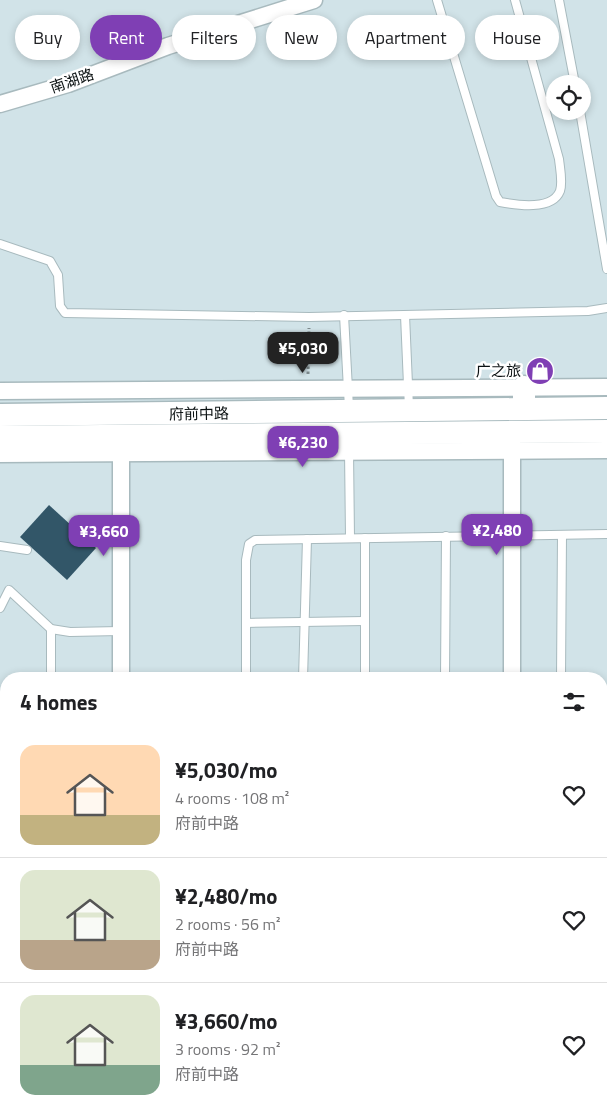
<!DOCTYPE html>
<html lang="en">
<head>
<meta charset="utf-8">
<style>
	:root { --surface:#fff; --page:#f6f6f6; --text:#202124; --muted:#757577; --line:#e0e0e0; --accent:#7f3fb4 }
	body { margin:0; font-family:"Titillium Web","Noto Sans SC",sans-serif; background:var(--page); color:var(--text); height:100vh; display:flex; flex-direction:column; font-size:19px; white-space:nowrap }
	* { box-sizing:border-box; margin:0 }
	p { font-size:16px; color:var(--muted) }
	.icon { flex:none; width:28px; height:28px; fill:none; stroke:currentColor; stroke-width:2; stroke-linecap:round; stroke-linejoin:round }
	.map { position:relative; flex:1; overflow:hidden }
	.details { position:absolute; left:0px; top:672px; width:608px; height:446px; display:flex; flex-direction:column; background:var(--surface); border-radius:20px 20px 0 0; box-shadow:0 2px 8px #0003 }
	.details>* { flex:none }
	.banner { position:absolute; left:15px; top:15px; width:578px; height:45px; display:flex; gap:10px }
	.controls { position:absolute; left:546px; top:75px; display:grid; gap:10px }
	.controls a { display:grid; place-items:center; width:45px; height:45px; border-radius:50%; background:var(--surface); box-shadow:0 2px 8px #0003; font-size:25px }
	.price { position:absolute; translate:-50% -42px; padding:0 11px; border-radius:10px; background:var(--accent); color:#fff; font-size:16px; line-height:32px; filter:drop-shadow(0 1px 2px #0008) }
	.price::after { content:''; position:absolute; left:50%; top:30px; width:15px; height:11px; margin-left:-8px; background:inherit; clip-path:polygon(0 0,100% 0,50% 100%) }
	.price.current { background:#222; color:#fff }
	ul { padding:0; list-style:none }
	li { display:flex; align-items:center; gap:15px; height:125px; padding:0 20px }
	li+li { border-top:1px solid var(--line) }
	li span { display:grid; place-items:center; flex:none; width:140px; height:100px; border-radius:15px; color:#555 }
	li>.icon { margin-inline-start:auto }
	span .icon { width:60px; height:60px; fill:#fffc; stroke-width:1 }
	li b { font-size:21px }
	h2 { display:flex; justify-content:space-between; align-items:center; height:60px; padding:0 20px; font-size:21px }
	.pill { padding:0 18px; border-radius:22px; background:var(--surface); box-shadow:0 2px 8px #0003; font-size:18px; line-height:45px }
	.pill.current { background:var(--accent); color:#fff }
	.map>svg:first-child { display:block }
	.building { fill:#325668 }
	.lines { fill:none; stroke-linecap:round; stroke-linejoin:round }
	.service-casing { stroke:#a8babe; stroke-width:10 }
	.minor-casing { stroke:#a8babe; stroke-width:19 }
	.secondary-casing { stroke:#a8babe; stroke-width:25 }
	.path { stroke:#7e8b8e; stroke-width:3; stroke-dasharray:2.5 2.5; stroke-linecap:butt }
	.service { stroke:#fff; stroke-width:8 }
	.minor { stroke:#fff; stroke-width:16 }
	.secondary { stroke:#fff; stroke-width:22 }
	.labels { text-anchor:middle; stroke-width:5; stroke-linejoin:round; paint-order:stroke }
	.street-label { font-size:15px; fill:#0b1112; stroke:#fff }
	.poi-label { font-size:15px; fill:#0b1112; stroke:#fff; text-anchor:end }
</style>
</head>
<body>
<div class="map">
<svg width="607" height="1118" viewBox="0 0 607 1118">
	<rect width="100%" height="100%" fill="#d1e3e8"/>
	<path class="building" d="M49 505 96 548 67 580 20 537Z"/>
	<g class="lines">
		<g class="service-casing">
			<g id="service">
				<path d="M437 0 496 196 500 202C516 205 552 211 560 191 563 182 560 169 559 159L515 0"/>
				<path d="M559 0 575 84"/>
				<path d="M580 111 607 269"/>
				<path d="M0 244 50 261 58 275 60 306 65 313 309 317 588 311 607 308"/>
				<path d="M344 315 349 408"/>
				<path d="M405 315 409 408"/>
				<path d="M349 450 350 538"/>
				<path d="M365 538V679"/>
				<path d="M0 546 27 550"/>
				<path d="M0 608 9 590 51 629 70 632 120 631"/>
				<path d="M246 623 365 621"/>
				<path d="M51 629V679"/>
				<path d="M246 679V560L249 544 255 540 607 534"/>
				<path d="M303 679 307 539"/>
				<path d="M445 679 446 536"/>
				<path d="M561 679 562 535"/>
				<path d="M41 1112V1118"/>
				<path d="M101 1112V1118"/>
			</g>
		</g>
		<g class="minor-casing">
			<g id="minor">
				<path d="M0 104 68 84 168 46 314 0"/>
				<path d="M0 391 607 387"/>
				<path d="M0 454 607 450"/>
				<path d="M121 679V443"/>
				<path d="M512 679V440"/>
				<path d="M0 709 6 707"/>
				<path d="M601 742H607"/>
				<path d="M601 948 607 947"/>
				<path d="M0 950H6"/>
			</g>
		</g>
		<g class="secondary-casing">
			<g id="secondary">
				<path d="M524 387V409"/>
				<path d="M0 415 607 408"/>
				<path d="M0 437 607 431"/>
			</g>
		</g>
		<path class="path" d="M308 374 309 328"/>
		<use href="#service" class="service"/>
		<use href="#minor" class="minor"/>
		<use href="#secondary" class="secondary"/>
	</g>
	<defs>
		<g id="shop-disc" transform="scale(1.4375)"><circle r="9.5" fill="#7f3fb4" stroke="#fff"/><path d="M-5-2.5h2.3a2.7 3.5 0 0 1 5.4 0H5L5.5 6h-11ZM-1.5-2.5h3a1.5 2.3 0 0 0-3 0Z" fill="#fff"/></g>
	</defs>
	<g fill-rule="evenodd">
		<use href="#shop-disc" x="540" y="371"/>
	</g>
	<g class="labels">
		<g class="street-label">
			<text transform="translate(72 81) rotate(-19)" y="5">南湖路</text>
			<text transform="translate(199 414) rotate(-1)" y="5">府前中路</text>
		</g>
		<g class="poi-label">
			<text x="521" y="376">广之旅</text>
		</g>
	</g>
</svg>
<div class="controls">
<a><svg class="icon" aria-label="locate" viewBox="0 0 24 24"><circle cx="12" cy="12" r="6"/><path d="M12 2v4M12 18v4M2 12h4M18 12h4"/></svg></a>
</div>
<b class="price current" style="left:303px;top:374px">¥5,030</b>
<b class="price" style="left:303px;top:468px">¥6,230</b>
<b class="price" style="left:497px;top:556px">¥2,480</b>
<b class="price" style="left:104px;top:557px">¥3,660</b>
<div class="banner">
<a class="pill">Buy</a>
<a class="pill current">Rent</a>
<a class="pill">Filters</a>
<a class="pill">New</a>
<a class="pill">Apartment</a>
<a class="pill">House</a>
</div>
<section class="details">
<h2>4 homes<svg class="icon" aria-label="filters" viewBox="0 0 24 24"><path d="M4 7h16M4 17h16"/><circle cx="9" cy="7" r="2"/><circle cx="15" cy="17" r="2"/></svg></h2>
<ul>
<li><span style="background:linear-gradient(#ffd9b3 70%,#c2b280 0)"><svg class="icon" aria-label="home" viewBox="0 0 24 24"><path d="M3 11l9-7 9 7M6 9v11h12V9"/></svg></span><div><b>¥5,030/mo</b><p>4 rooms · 108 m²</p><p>府前中路</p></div><svg class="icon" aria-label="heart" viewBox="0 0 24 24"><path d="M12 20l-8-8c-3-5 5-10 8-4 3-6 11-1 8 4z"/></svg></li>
<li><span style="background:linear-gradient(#dfe7d0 70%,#b9a48a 0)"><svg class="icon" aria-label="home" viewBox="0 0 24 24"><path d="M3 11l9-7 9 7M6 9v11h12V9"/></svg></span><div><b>¥2,480/mo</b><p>2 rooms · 56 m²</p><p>府前中路</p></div><svg class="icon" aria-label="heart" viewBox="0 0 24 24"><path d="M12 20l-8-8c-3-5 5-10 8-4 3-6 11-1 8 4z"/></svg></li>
<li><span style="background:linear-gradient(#dfe7d0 70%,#7fa58c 0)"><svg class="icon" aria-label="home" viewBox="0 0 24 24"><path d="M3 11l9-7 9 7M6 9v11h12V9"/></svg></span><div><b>¥3,660/mo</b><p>3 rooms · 92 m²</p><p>府前中路</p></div><svg class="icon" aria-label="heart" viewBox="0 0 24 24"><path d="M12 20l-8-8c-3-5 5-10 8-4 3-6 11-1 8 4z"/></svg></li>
</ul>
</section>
</div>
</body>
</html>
